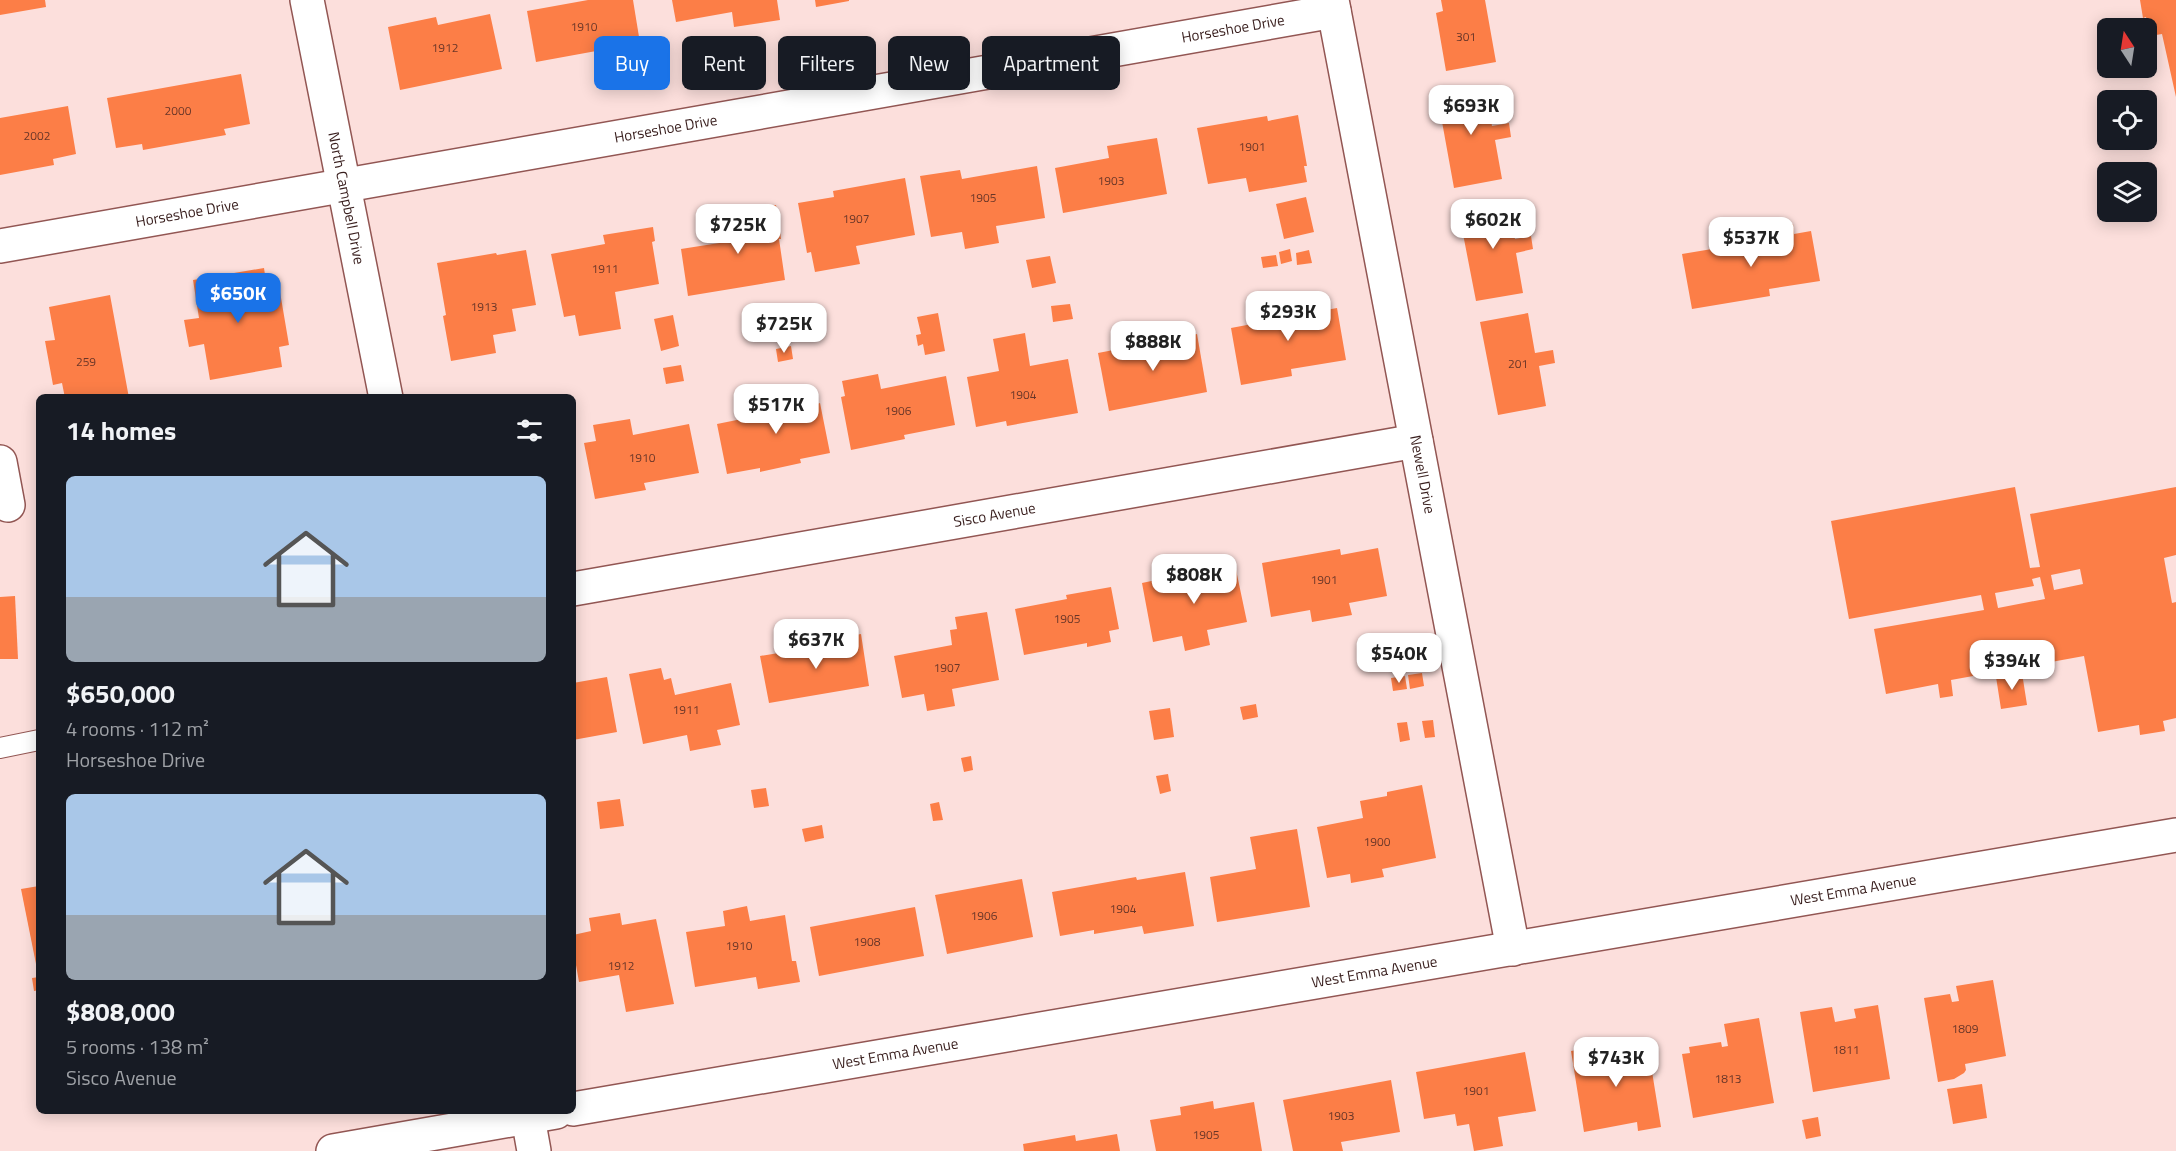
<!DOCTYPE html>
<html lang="en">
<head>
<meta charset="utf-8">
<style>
	:root { --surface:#171b24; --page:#20242c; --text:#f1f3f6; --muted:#9ea1a6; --accent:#1a73e8 }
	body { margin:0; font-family:"Titillium Web",sans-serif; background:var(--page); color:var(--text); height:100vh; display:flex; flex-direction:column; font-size:22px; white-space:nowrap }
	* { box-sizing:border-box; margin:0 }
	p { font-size:20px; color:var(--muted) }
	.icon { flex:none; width:33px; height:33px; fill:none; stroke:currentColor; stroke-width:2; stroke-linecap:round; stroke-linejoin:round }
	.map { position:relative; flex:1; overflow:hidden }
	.details { position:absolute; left:36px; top:394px; width:540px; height:720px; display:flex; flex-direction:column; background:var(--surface); border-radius:9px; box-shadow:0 3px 15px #0003 }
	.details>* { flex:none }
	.guide { position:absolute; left:594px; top:36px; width:570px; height:54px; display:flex; gap:12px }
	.needle { width:39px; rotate:348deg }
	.fabs { position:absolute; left:2097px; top:18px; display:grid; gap:12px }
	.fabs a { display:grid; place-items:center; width:60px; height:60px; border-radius:9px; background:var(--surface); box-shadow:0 3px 15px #0003; font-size:30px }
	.price { position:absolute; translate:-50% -51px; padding:0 14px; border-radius:12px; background:#fff; color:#222; font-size:20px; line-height:39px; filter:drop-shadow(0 2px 3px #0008) }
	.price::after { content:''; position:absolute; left:50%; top:36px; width:18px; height:14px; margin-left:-9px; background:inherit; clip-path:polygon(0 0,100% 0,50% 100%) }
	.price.current { background:var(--accent); color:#fff }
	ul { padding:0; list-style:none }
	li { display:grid; align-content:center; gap:12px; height:318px; padding:0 30px }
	li span { display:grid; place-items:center; height:186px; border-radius:9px; color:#555 }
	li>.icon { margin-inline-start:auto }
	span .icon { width:108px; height:108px; fill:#fffc; stroke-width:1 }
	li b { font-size:26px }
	h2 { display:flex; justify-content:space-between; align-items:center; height:72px; padding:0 30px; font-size:26px }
	.tag { padding:0 21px; border-radius:9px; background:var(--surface); box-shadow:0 3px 15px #0003; font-size:21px; line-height:54px }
	.tag.current { background:var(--accent); color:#fff }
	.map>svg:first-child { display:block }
	.building { fill:#fc7e47; fill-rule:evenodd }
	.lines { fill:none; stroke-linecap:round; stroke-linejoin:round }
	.lane-casing { stroke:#925653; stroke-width:22 }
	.street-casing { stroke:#925653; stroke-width:36 }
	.lane { stroke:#fff; stroke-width:20 }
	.street { stroke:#fff; stroke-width:33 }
	.labels { text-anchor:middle; stroke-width:5; stroke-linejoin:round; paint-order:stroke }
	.number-label { font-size:12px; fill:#693628 }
	.street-label { font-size:15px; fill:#381e1d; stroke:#fff }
</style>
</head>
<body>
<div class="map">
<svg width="2176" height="1151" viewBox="0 0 2176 1151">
	<rect width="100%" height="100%" fill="#fcdfdc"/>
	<g class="building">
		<path d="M0 0H45L46 7 0 15Z"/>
		<path d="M588 0H633L640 43 536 62 527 11Z"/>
		<path d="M672 0H777L780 20 734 27 732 12 676 22Z"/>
		<path d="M815 0H849V1L816 7Z"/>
		<path d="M1441 0H1485L1496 62 1446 71 1436 13 1443 11Z"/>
		<path d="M2140 0H2176V97L2162 34 2150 36 2146 17 2143 18Z"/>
		<path d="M490 14 502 69 400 90 388 27 436 17 438 25Z"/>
		<path d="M241 74 250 124 224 129 226 135 143 150 142 144 116 148 107 98Z"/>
		<path d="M1485 85 1492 126 1509 123 1511 137 1495 140 1502 179 1454 188 1437 94Z"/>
		<path d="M68 106 76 154 53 159 54 165 0 175V118Z"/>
		<path d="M1298 115 1307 166H1304L1307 182 1249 192 1246 178 1208 184 1197 128 1267 116 1268 121Z"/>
		<path d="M1157 138 1167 194 1063 213 1055 168 1109 158 1107 146Z"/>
		<path d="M1037 166 1045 218 996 226 999 243 965 249 962 232 931 237 920 176 960 170 962 179Z"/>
		<path d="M905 178 915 235 856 246 860 264 815 272 811 252 807 253 798 203 834 197 833 191Z"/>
		<path d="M1306 197 1314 232 1284 239 1276 204Z"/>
		<path d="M1507 199 1515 239 1531 236 1533 249 1516 253 1523 293 1476 301 1458 208Z"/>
		<path d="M776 205 781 239H779L785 280 688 296 681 249 732 241 728 213Z"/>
		<path d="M1793 224 1794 234 1811 231 1820 281 1769 289 1770 296 1692 309 1682 254 1772 239 1770 228Z"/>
		<path d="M653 227 655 241 652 242 659 284 615 292 621 329 579 336 575 315 564 317 551 254 605 244 603 235Z"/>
		<path d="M1290 249 1292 261 1281 264 1279 252Z"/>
		<path d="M526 250 536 305 512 309 516 331 493 335 496 353 451 361 443 316 446 315 437 263 496 253 497 255Z"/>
		<path d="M1309 250 1312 263 1297 265 1296 253Z"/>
		<path d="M1276 255 1278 266 1263 268 1261 257Z"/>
		<path d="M1050 256 1056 283 1032 288 1026 260Z"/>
		<path d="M264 268 267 288 279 286 289 345 279 347 282 367 210 380 204 344 189 347 184 320 199 318 193 280Z"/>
		<path d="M110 295 129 398H65L62 383 53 385 45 341 55 340 49 307Z"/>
		<path d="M1312 296 1315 312 1337 308 1346 360 1291 369 1292 376 1241 385 1231 328 1284 318 1281 302Z"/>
		<path d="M1070 304 1073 319 1053 322 1051 306Z"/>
		<path d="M938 313 945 351 925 355 923 344 918 346 916 335 921 334 917 317Z"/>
		<path d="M1528 313 1535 353 1553 350 1555 363 1539 366 1546 406 1498 415 1480 322Z"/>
		<path d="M673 315 679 346 661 351 654 319Z"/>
		<path d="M1025 333 1030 366 1068 359 1078 413 1007 426 1006 421 976 427 967 377 999 371 993 339Z"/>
		<path d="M1197 334 1207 392 1109 411 1098 353Z"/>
		<path d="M791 346 793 359 778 362 776 349Z"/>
		<path d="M681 365 684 381 666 384 663 368Z"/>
		<path d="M878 374 881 389 946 376 955 425 904 435 905 439 851 450 841 397 845 396 842 381Z"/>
		<path d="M810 387 814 405 820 403 830 453 800 459 801 463 760 472V468L727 474 717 424 777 412 774 395Z"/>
		<path d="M630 419 633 435 689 424 699 473 644 483 646 490 595 499 584 443 596 441 593 425Z"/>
		<path d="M2015 487 2030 568 2040 567 2030 514 2176 487V555L2164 558 2172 603 2176 602V718L2163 721 2165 731 2140 735 2139 725 2098 732 2084 656 1951 680 1953 696 1940 698 1938 684 1886 694 1874 629 1984 610 1981 595 1849 619 1831 521ZM2080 569 2083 584 2054 590 2051 575ZM2040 577 2045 599 1998 608 1995 593 2034 586 2032 579Z"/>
		<path d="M1378 548 1387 596 1349 603 1352 615 1312 622 1310 610 1271 617 1262 563 1340 549 1341 555Z"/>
		<path d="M1235 565 1247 622 1207 630 1210 645 1185 651 1182 636 1153 642 1142 583 1170 577 1169 573 1200 567 1201 573Z"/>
		<path d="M1111 587 1119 629 1109 631 1111 642 1087 647V643L1024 655 1015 609 1067 599 1066 595Z"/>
		<path d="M15 596 18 659H0V597Z"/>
		<path d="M987 612 999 680 952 689 955 706 927 711 924 694 902 698 894 656 952 645 950 630 957 629 955 617Z"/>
		<path d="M861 634 869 686 769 703 760 656 815 647 814 642Z"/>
		<path d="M661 668 664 680 671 678 675 695 731 683 740 725 717 730 721 745 690 751 687 735 643 744 629 674Z"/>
		<path d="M1422 673 1424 686 1410 689 1408 675Z"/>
		<path d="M2022 673 2027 705 2001 709 1996 677Z"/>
		<path d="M1405 676 1407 689 1393 691 1391 678Z"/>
		<path d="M607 677 617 732 573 740V683Z"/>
		<path d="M1256 704 1258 717 1243 720 1240 707Z"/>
		<path d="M1170 708 1174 737 1154 740 1149 711Z"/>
		<path d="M1433 720 1435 737 1425 738 1422 721Z"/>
		<path d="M1407 722 1410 740 1400 742 1397 723Z"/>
		<path d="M971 756 973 770 964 772 961 758Z"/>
		<path d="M1168 774 1171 791 1160 794 1156 776Z"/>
		<path d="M1422 785 1436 858 1382 869 1384 877 1351 883 1350 874 1327 878 1317 827 1363 818 1360 801 1387 796V792Z"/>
		<path d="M766 788 769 806 754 808 751 790Z"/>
		<path d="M620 799 624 826 600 829 597 802Z"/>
		<path d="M939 802 943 820 933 821 930 804Z"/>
		<path d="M822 825 824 838 805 842 802 829Z"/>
		<path d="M1297 829 1310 907 1217 922 1210 877 1256 869 1250 837Z"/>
		<path d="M1185 872 1194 926 1144 934 1142 926 1094 934V930L1060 936 1052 892 1136 877 1137 880Z"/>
		<path d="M1022 879 1033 937 947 954 935 895Z"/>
		<path d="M39 886V974H38L21 889Z"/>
		<path d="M747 906 750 921 785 915 792 961H796L800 982 758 989 756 977 695 987 686 932 725 926 723 911Z"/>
		<path d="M915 907 924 956 819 976 810 927Z"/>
		<path d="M620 913 622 925 656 919 674 1004 626 1012 619 975 579 982 573 948V935L591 931 589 918Z"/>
		<path d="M39 977V990L34 991 32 978Z"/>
		<path d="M1993 980 2006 1056 1965 1064 1966 1070 1964 1073 1954 1079 1938 1082 1924 998 1950 994 1952 1002 1959 1001 1956 986Z"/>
		<path d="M1878 1005 1890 1079 1813 1092 1800 1012 1832 1007 1835 1022 1856 1018 1854 1009Z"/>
		<path d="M1759 1018 1774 1103 1693 1118 1682 1054 1690 1053 1689 1047 1721 1042 1722 1047 1728 1046 1724 1024Z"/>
		<path d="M1607 1045 1608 1054 1648 1047 1661 1127 1638 1131 1637 1122 1584 1132 1571 1051Z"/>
		<path d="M1525 1052 1536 1111 1498 1117 1503 1146 1474 1151 1469 1124 1457 1126 1455 1114 1424 1119 1416 1072Z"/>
		<path d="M1391 1080 1400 1132 1341 1142 1343 1151H1293L1283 1100Z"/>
		<path d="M1982 1084 1987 1118 1953 1124 1947 1089Z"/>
		<path d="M1213 1101 1214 1109 1254 1102 1262 1151H1156L1150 1120 1181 1115 1180 1107Z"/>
		<path d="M1818 1117 1821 1136 1806 1139 1802 1120Z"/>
		<path d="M1117 1134 1120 1151H1024L1023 1144 1075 1135 1076 1141Z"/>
	</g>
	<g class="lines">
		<g class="lane-casing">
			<path id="lane" d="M0 748 39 740"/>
		</g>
		<g class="street-casing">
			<g id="street">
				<path id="s1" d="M307 0 386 398"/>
				<path id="s2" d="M1332 0 1513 949"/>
				<path id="s3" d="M0 246 1334 11"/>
				<path d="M0 462 8 505"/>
				<path id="s4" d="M573 589 1416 441"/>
				<path id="s5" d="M573 1109 2176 835"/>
				<path d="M527 1112 534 1151"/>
				<path d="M333 1151 556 1112"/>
			</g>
		</g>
		<use href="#lane" class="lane"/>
		<use href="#street" class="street"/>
	</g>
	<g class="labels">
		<g class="number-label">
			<text x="584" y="31">1910</text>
			<text x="1466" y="41">301</text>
			<text x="445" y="52">1912</text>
			<text x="178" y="115">2000</text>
			<text x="37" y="140">2002</text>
			<text x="1252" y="151">1901</text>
			<text x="1111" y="185">1903</text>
			<text x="983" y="202">1905</text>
			<text x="856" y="223">1907</text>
			<text x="605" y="273">1911</text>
			<text x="484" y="311">1913</text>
			<text x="86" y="366">259</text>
			<text x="1518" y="368">201</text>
			<text x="1023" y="399">1904</text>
			<text x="898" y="415">1906</text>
			<text x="642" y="462">1910</text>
			<text x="1324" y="584">1901</text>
			<text x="1067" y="623">1905</text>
			<text x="947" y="672">1907</text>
			<text x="686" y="714">1911</text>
			<text x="1377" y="846">1900</text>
			<text x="1123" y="913">1904</text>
			<text x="984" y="920">1906</text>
			<text x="867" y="946">1908</text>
			<text x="739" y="950">1910</text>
			<text x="621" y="970">1912</text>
			<text x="1965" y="1033">1809</text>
			<text x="1846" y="1054">1811</text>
			<text x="1728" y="1083">1813</text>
			<text x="1476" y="1095">1901</text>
			<text x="1341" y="1120">1903</text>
			<text x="1206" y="1139">1905</text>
		</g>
		<g class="street-label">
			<text dy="5" stroke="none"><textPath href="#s3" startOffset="1252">Horseshoe Drive</textPath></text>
			<text dy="5" stroke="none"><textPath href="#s3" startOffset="676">Horseshoe Drive</textPath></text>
			<text dy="5" stroke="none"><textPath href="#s1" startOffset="202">North Campbell Drive</textPath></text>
			<text dy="5" stroke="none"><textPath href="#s3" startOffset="190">Horseshoe Drive</textPath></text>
			<text dy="5" stroke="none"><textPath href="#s2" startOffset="483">Newell Drive</textPath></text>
			<text dy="5" stroke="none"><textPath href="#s4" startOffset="428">Sisco Avenue</textPath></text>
			<text dy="5" stroke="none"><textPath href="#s5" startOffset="1299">West Emma Avenue</textPath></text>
			<text dy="5" stroke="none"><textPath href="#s5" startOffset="813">West Emma Avenue</textPath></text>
			<text dy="5" stroke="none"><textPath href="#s5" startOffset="327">West Emma Avenue</textPath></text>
		</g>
	</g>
</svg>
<div class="fabs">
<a><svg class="needle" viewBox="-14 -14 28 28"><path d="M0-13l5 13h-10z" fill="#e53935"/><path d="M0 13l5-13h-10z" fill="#9ea1a6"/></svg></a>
<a><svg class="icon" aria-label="locate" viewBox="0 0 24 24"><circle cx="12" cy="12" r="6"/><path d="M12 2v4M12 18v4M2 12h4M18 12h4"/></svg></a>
<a><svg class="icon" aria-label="layers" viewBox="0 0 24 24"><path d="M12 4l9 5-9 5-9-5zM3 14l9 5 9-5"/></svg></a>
</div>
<b class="price" style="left:1471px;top:136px">$693K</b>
<b class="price" style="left:1493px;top:250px">$602K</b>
<b class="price" style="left:738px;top:255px">$725K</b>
<b class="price" style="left:1751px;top:268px">$537K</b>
<b class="price current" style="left:238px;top:324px">$650K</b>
<b class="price" style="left:1288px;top:342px">$293K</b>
<b class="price" style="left:784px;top:354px">$725K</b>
<b class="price" style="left:1153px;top:372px">$888K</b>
<b class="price" style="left:776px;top:435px">$517K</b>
<b class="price" style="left:1194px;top:605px">$808K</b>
<b class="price" style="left:816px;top:670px">$637K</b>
<b class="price" style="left:1399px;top:684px">$540K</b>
<b class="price" style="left:2012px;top:691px">$394K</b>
<b class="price" style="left:1616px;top:1088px">$743K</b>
<div class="guide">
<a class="tag current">Buy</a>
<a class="tag">Rent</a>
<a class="tag">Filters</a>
<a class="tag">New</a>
<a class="tag">Apartment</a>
</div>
<section class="details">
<h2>14 homes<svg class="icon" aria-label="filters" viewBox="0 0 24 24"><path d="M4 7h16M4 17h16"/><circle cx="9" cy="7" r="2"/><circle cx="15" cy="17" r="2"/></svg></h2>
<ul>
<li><span style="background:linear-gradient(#a9c7e8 65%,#9aa5b1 0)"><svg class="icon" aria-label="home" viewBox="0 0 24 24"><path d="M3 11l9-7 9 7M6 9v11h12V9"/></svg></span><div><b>$650,000</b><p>4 rooms · 112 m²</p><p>Horseshoe Drive</p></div></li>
<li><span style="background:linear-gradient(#a9c7e8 65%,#9aa5b1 0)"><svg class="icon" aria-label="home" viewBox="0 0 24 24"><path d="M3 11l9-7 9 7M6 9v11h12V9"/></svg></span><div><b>$808,000</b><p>5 rooms · 138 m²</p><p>Sisco Avenue</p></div></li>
</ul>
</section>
</div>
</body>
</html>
